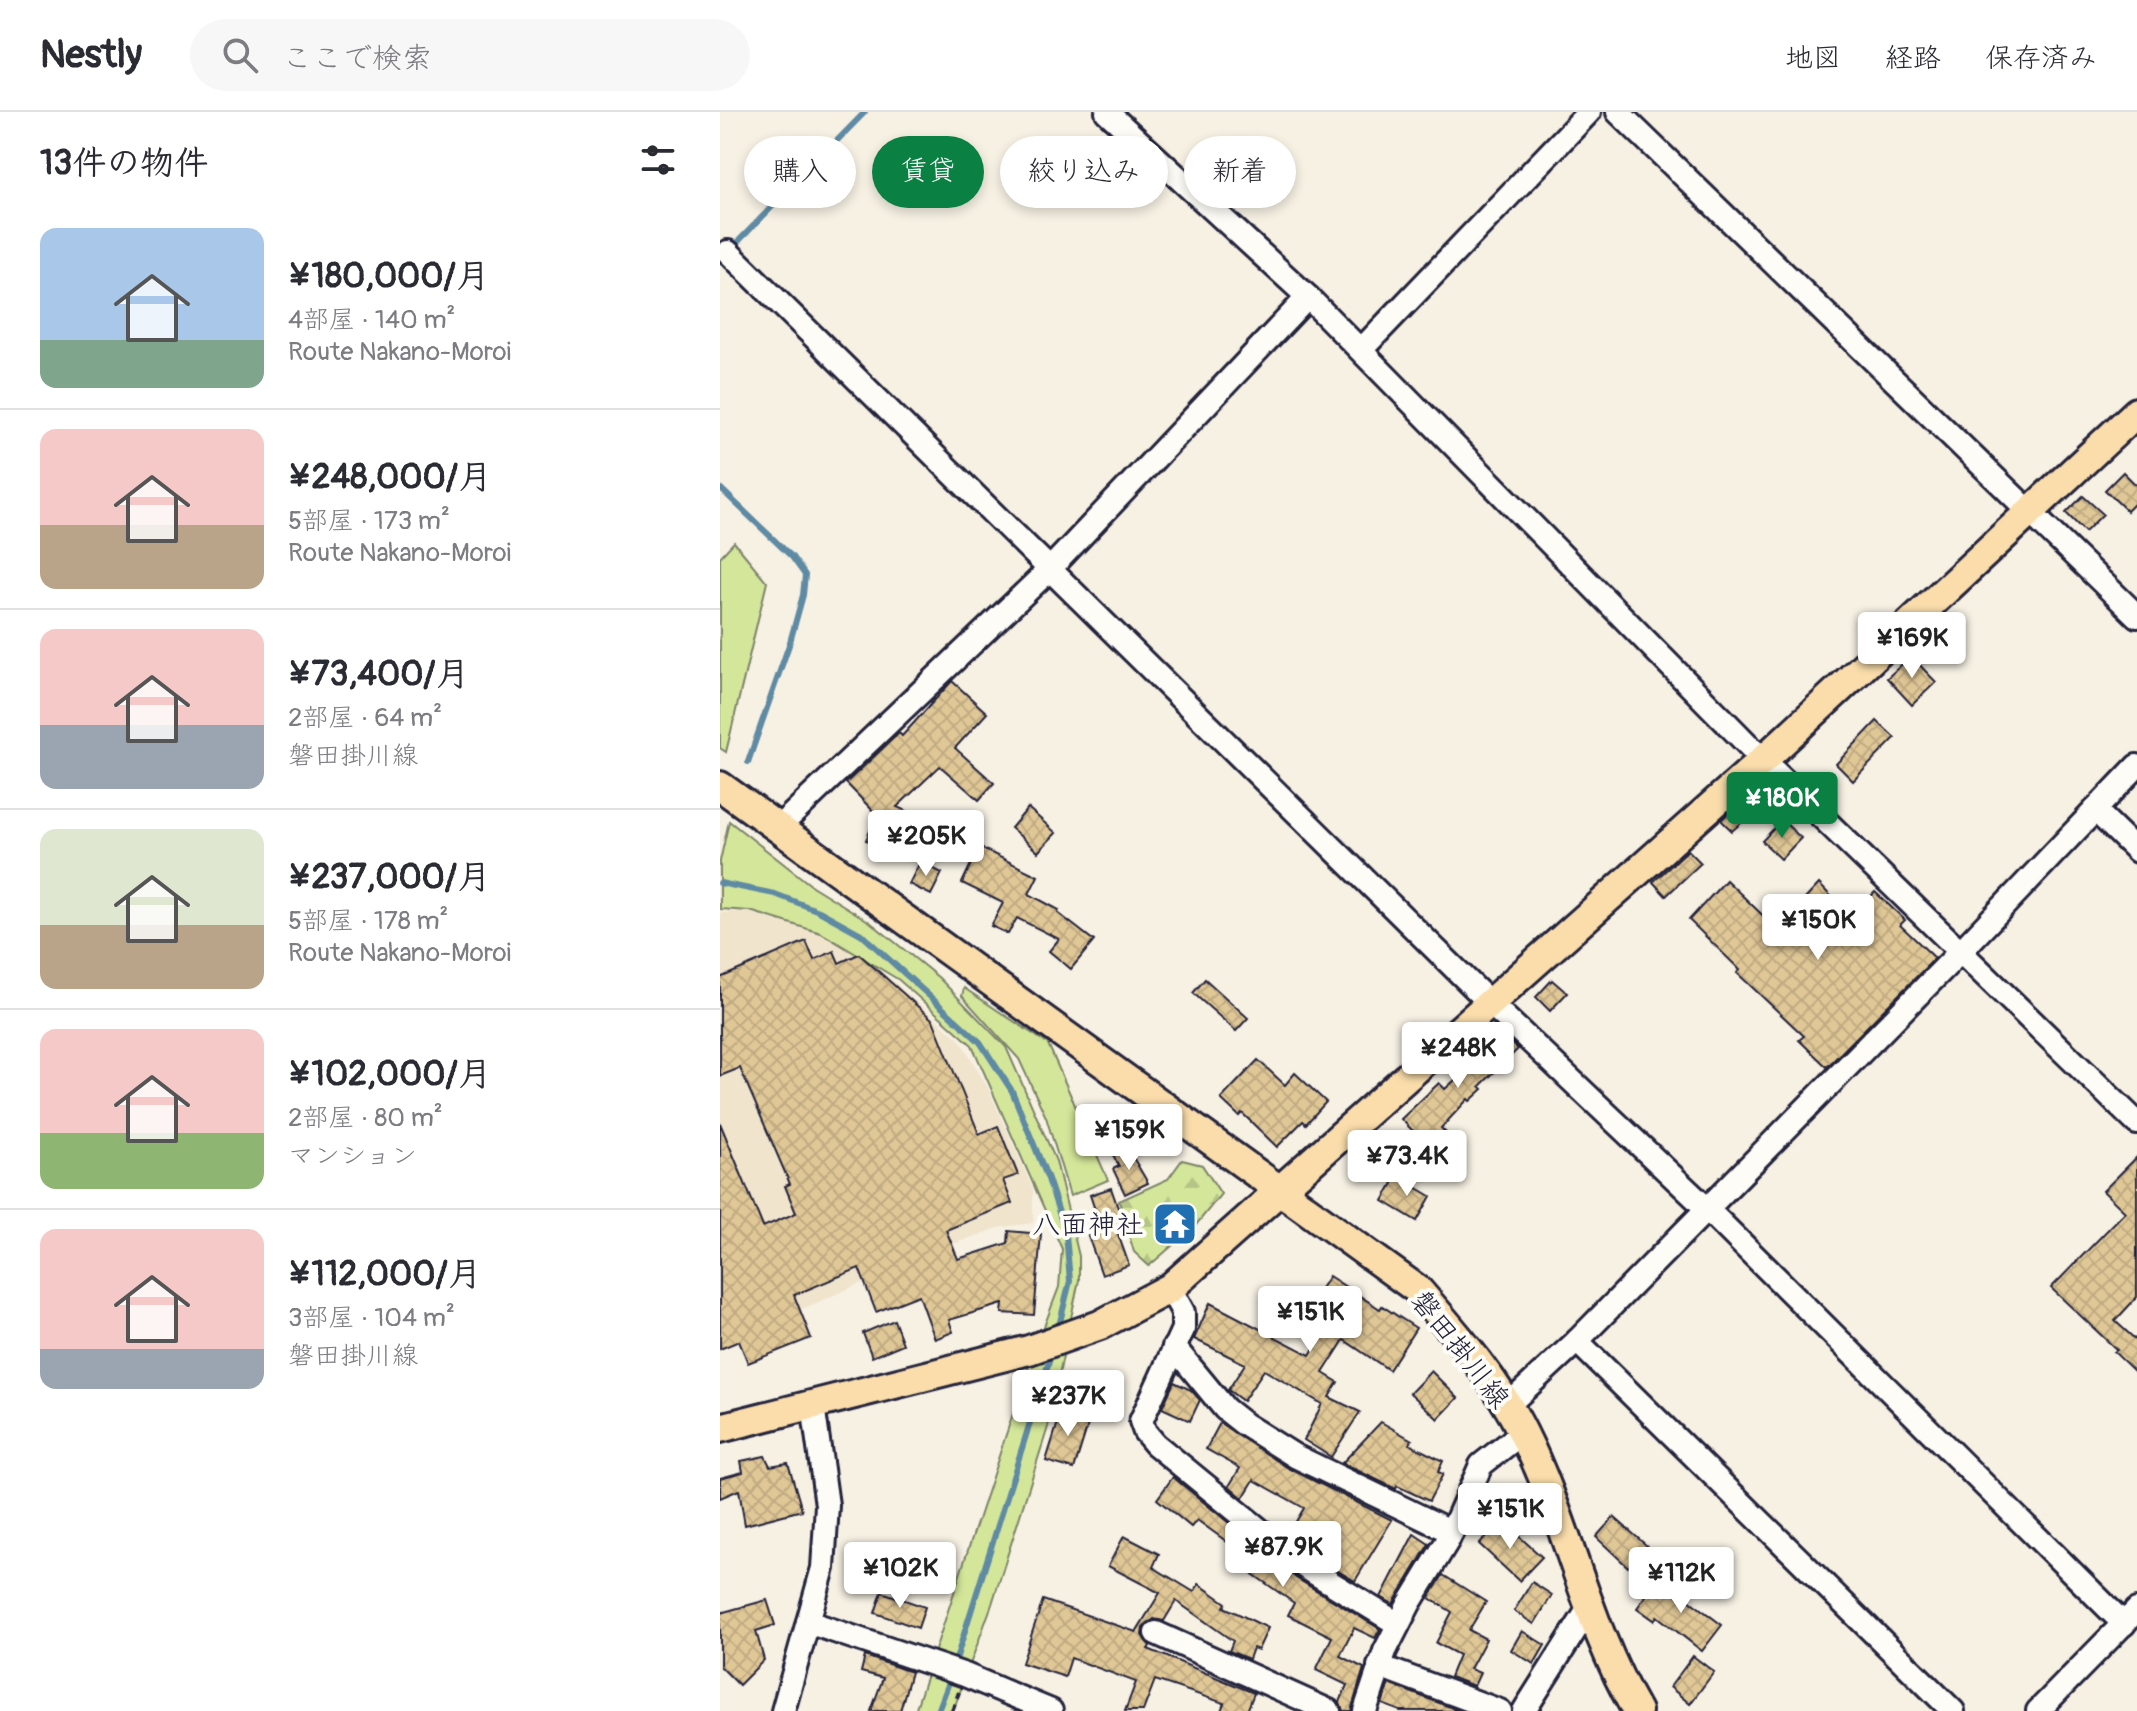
<!DOCTYPE html>
<html lang="ja">
<head>
<meta charset="utf-8">
<style>
	:root { --surface:#fff; --page:#f7f7f7; --text:#2b2b33; --muted:#7c7c81; --line:#e1e1e2; --accent:#0b8043 }
	body { margin:0; font-family:Pangolin,"Klee One",sans-serif; background:var(--page); color:var(--text); height:100vh; display:flex; flex-direction:column; font-size:30px; white-space:nowrap }
	* { box-sizing:border-box; margin:0 }
	p { font-size:26px; color:var(--muted) }
	.icon { flex:none; width:44px; height:44px; fill:none; stroke:currentColor; stroke-width:2; stroke-linecap:round; stroke-linejoin:round }
	.map { position:relative; flex:1; overflow:hidden }
	.side { display:flex; flex-direction:column; background:var(--surface); width:720px }
	.side>* { flex:none }
	.hud { position:absolute; left:24px; top:24px; width:760px; height:72px; display:flex; gap:16px }
	.price { position:absolute; translate:-50% -68px; padding:0 18px; border-radius:8px; background:#fff; color:#222; font-size:26px; line-height:52px; filter:drop-shadow(0 2px 4px #0008) }
	.price::after { content:''; position:absolute; left:50%; top:48px; width:24px; height:18px; margin-left:-12px; background:inherit; clip-path:polygon(0 0,100% 0,50% 100%) }
	.price.active { background:var(--accent); color:#fff }
	ul { padding:0; list-style:none }
	li { display:flex; align-items:center; gap:24px; height:200px; padding:0 40px }
	li+li { border-top:2px solid var(--line) }
	li span { display:grid; place-items:center; flex:none; width:224px; height:160px; border-radius:16px; color:#555 }
	li>.icon { margin-inline-start:auto }
	span .icon { width:96px; height:96px; fill:#fffc; stroke-width:1 }
	li b { font-size:34px }
	h2 { display:flex; justify-content:space-between; align-items:center; height:96px; padding:0 40px; font-size:34px }
	.chip { padding:0 28px; border-radius:36px; background:var(--surface); box-shadow:0 4px 12px #0003; font-size:28px; line-height:72px }
	.chip.active { background:var(--accent); color:#fff }
	header { display:flex; align-items:center; gap:48px; box-sizing:border-box; height:112px; padding:0 40px; background:var(--surface); border-bottom:2px solid var(--line) }
	header strong { font-size:38px }
	nav { display:flex; gap:44px; margin-inline-start:auto; font-size:28px }
	.search { width:560px; height:72px; background:var(--page); display:flex; align-items:center; gap:20px; box-sizing:border-box; padding:0 28px; border-radius:44px; color:var(--muted); font-size:30px }
	main { display:flex; flex:1; min-height:0 }
	.map>svg:first-child { display:block }
	.built { fill:#f0e4cd }
	.grass { fill:#d4e69a; stroke:#7b846a; stroke-width:2 }
	.forest { fill:url(#forest-firs); stroke:#7b846a; stroke-width:2 }
	.lines { fill:none; stroke-linecap:round; stroke-linejoin:round }
	.stream { stroke:#5f8aa3; stroke-width:6 }
	.building { fill:url(#building-cross-hatch); stroke:#22223b; stroke-width:2 }
	.minor-casing { stroke:#22223b; stroke-width:28 }
	.major-casing { stroke:#22223b; stroke-width:34 }
	.path { stroke:#22223b; stroke-width:4; stroke-dasharray:8 6; stroke-linecap:butt }
	.minor { stroke:#fdfcf7; stroke-width:22 }
	.major { stroke:#faddab; stroke-width:28 }
	.labels { text-anchor:middle; stroke-width:8; stroke-linejoin:round; paint-order:stroke }
	.poi-label { font-size:28px; fill:#22223b; stroke:#fdfcf7; text-anchor:end }
	.street-label { font-size:28px; fill:#22223b; stroke:#fdfcf7 }
</style>
</head>
<body>
<header>
<strong>Nestly</strong>
<div class="search"><svg class="icon" aria-label="search" viewBox="0 0 24 24"><circle cx="10" cy="10" r="6"/><path d="M15 15l6 6"/></svg>ここで検索</div>
<nav><a>地図</a><a>経路</a><a>保存済み</a></nav>
</header>
<main>
<section class="side">
<h2>13件の物件<svg class="icon" aria-label="filters" viewBox="0 0 24 24"><path d="M4 7h16M4 17h16"/><circle cx="9" cy="7" r="2"/><circle cx="15" cy="17" r="2"/></svg></h2>
<ul>
<li><span style="background:linear-gradient(#a9c7e8 70%,#7fa58c 0)"><svg class="icon" aria-label="home" viewBox="0 0 24 24"><path d="M3 11l9-7 9 7M6 9v11h12V9"/></svg></span><div><b>¥180,000/月</b><p>4部屋 · 140 m²</p><p>Route Nakano-Moroi</p></div></li>
<li><span style="background:linear-gradient(#f6c9c9 60%,#b9a48a 0)"><svg class="icon" aria-label="home" viewBox="0 0 24 24"><path d="M3 11l9-7 9 7M6 9v11h12V9"/></svg></span><div><b>¥248,000/月</b><p>5部屋 · 173 m²</p><p>Route Nakano-Moroi</p></div></li>
<li><span style="background:linear-gradient(#f6c9c9 60%,#9aa5b1 0)"><svg class="icon" aria-label="home" viewBox="0 0 24 24"><path d="M3 11l9-7 9 7M6 9v11h12V9"/></svg></span><div><b>¥73,400/月</b><p>2部屋 · 64 m²</p><p>磐田掛川線</p></div></li>
<li><span style="background:linear-gradient(#dfe7d0 60%,#b9a48a 0)"><svg class="icon" aria-label="home" viewBox="0 0 24 24"><path d="M3 11l9-7 9 7M6 9v11h12V9"/></svg></span><div><b>¥237,000/月</b><p>5部屋 · 178 m²</p><p>Route Nakano-Moroi</p></div></li>
<li><span style="background:linear-gradient(#f6c9c9 65%,#8fb573 0)"><svg class="icon" aria-label="home" viewBox="0 0 24 24"><path d="M3 11l9-7 9 7M6 9v11h12V9"/></svg></span><div><b>¥102,000/月</b><p>2部屋 · 80 m²</p><p>マンション</p></div></li>
<li><span style="background:linear-gradient(#f6c9c9 75%,#9aa5b1 0)"><svg class="icon" aria-label="home" viewBox="0 0 24 24"><path d="M3 11l9-7 9 7M6 9v11h12V9"/></svg></span><div><b>¥112,000/月</b><p>3部屋 · 104 m²</p><p>磐田掛川線</p></div></li>
</ul>
</section>
<div class="map">
<svg width="1417" height="1599" viewBox="0 0 1417 1599">
	<defs>
		<pattern id="forest-firs" width="22" height="20" patternUnits="userSpaceOnUse" patternTransform="scale(2)"><rect width="22" height="20" fill="#d4e69a"/><path d="M5 1l3.5 6h-7zM16 11l3.5 6h-7z" fill="#b6c586"/></pattern>
		<pattern id="building-cross-hatch" width="8" height="8" patternUnits="userSpaceOnUse" patternTransform="scale(2)"><rect width="8" height="8" fill="#e0c796"/><path d="M0 0l8 8M0 8l8-8" fill="none" stroke="#c0ab82"/></pattern>
	</defs>
	<rect width="100%" height="100%" fill="#f7f1e4"/>
	<filter id="ink" filterUnits="userSpaceOnUse"><feTurbulence type="fractalNoise" baseFrequency=".0125" numOctaves="2"/><feDisplacementMap in="SourceGraphic" scale="16" xChannelSelector="R" yChannelSelector="G"/><feConvolveMatrix kernelMatrix="1 2 1 2 8 2 1 2 1" color-interpolation-filters="sRGB"/></filter>
	<g filter="url(#ink)">
		<path class="built" d="M35 798 96 813 132 833 241 929 269 978 313 1077V1111L278 1116 222 1136 0 1233V801Z"/>
		<g class="grass">
			<path d="M14 430 47 470 6 640 0 636V445Z"/>
			<path d="M9 709 92 774 150 810 219 866 286 935 336 1049 359 1144V1168L328 1315 272 1492 233 1599H195L306 1262 339 1175 342 1137 252 933 179 868 101 821 30 799 0 797V749Z"/>
			<path d="M244 876 328 932 388 1068 350 1084 326 1005 299 947 242 884Z"/>
		</g>
		<path class="forest" d="M462 1048 482 1053 501 1082 476 1113 429 1154 414 1140 399 1089 448 1067Z"/>
		<g class="lines">
			<g class="stream">
				<path d="M0 148 145 0"/>
				<path d="M0 376 72 445 85 463 83 483 70 530 28 650"/>
				<path d="M0 771 55 782 99 799 141 822 260 930 292 979 328 1067 346 1122 350 1169 338 1218"/>
				<path d="M234 1554 332 1240"/>
				<path d="M218 1599 231 1565"/>
			</g>
		</g>
		<g class="building">
			<path d="M1403 360 1417 374V389L1407 399 1385 378Z"/>
			<path d="M1363 384 1383 402 1365 420 1346 401Z"/>
			<path d="M1191 544 1216 570 1192 593 1167 566Z"/>
			<path d="M232 569 267 601 235 636 274 671 259 688 220 654 177 695 196 703 193 709 212 717 198 749 146 728 157 703 126 671 179 621 182 624Z"/>
			<path d="M1157 609 1175 626 1133 669 1116 652Z"/>
			<path d="M1030 682 1041 694 1012 719 1001 708Z"/>
			<path d="M308 696 336 721 318 740 291 716Z"/>
			<path d="M1062 708 1081 726 1061 747 1042 729Z"/>
			<path d="M259 735 318 764 309 782 339 798 338 801 374 829 351 857 329 839 339 827 297 806 288 822 271 814 283 791 242 771Z"/>
			<path d="M968 738 981 751 946 784 933 770Z"/>
			<path d="M200 750 222 761 211 783 189 772Z"/>
			<path d="M1006 768 1057 817 1099 772 1131 805 1155 780 1185 808 1180 813 1215 846 1107 955 1079 928 1084 924 1017 861 1020 858 969 808Z"/>
			<path d="M86 829 94 848 114 839 119 851 139 842 213 908 259 1022 278 1014 298 1063 283 1068 292 1091 226 1118 238 1147 288 1131 289 1119 321 1122 314 1203 282 1201 283 1192 229 1208 233 1220 215 1227 199 1183 156 1200 139 1156 74 1183 91 1226 28 1251 19 1229 0 1237V1011L43 1115 76 1101 65 1074 70 1072 20 956 0 964V866Z"/>
			<path d="M485 867 528 906 516 919 473 881Z"/>
			<path d="M832 868 847 881 830 899 816 885Z"/>
			<path d="M774 914 798 937 760 974 763 977 750 989 748 987 721 1016 726 1021 710 1036 681 1007 719 971 725 977 765 941 756 932Z"/>
			<path d="M538 948 565 973 575 961 606 990 586 1012 583 1009 557 1035 522 1001 519 1004 501 987Z"/>
			<path d="M408 1037 428 1071 405 1082 393 1057 399 1054 393 1043Z"/>
			<path d="M1417 1045V1185L1395 1209 1417 1229V1262L1394 1240 1397 1238 1331 1176 1405 1100 1383 1079Z"/>
			<path d="M677 1064 711 1084 697 1109 663 1089Z"/>
			<path d="M391 1076 406 1119 398 1122 409 1153 382 1163 368 1124 382 1119 370 1083Z"/>
			<path d="M609 1164 660 1197 662 1194 696 1216 669 1258 624 1228 603 1261 618 1270 609 1285 640 1300 611 1345 584 1328 602 1292 544 1258 523 1289 508 1278 525 1252 474 1227 490 1191 590 1243 608 1213 604 1210 610 1201 593 1189Z"/>
			<path d="M174 1208 183 1232 152 1245 143 1221Z"/>
			<path d="M711 1259 738 1286 718 1307 690 1281Z"/>
			<path d="M454 1270 471 1278 480 1288 470 1309 442 1296Z"/>
			<path d="M343 1294 371 1303 354 1357 326 1349Z"/>
			<path d="M661 1310 692 1328 689 1332 723 1349 718 1360 723 1362 709 1389 677 1374 676 1377 622 1351Z"/>
			<path d="M500 1311 568 1356 672 1408 635 1469 593 1444 568 1423 584 1396 534 1368 523 1386 509 1374 520 1356 486 1337Z"/>
			<path d="M45 1344 50 1354 68 1351 82 1398 25 1413 19 1378 0 1386V1366L23 1360 21 1349Z"/>
			<path d="M453 1365 576 1466 660 1517 655 1526 634 1516 620 1544 644 1556 631 1599H623L620 1590 627 1573 596 1558 612 1525 568 1503 574 1491 514 1449 521 1440 477 1408 471 1415 437 1387Z"/>
			<path d="M894 1405 927 1434 908 1455 876 1425Z"/>
			<path d="M781 1408 822 1445 799 1469 759 1432Z"/>
			<path d="M694 1422 709 1432 673 1492 661 1485Z"/>
			<path d="M404 1424 439 1442 433 1455 474 1480 479 1472 506 1491 504 1495 548 1516 538 1538 533 1536 529 1547 509 1539 513 1529 456 1489 444 1509 434 1507 423 1516 422 1523 430 1534 428 1537 534 1581 527 1599H501L504 1591 435 1568 423 1599H405L416 1570 351 1546 345 1565 302 1551 323 1488 416 1520 440 1481 388 1454Z"/>
			<path d="M723 1463 766 1490 749 1518 766 1527 750 1557 760 1561 754 1574 730 1565 739 1543 716 1531 732 1500 709 1486Z"/>
			<path d="M812 1470 832 1483 814 1512 794 1499Z"/>
			<path d="M945 1470 1002 1513 982 1539 937 1504 934 1508 917 1496 930 1478 936 1482Z"/>
			<path d="M162 1480 205 1495 198 1516 155 1501Z"/>
			<path d="M47 1488 55 1513 36 1519 44 1548 19 1573 0 1554V1501Z"/>
			<path d="M802 1519 825 1533 814 1552 791 1538Z"/>
			<path d="M145 1544 191 1560 180 1599H151L163 1566 141 1560Z"/>
			<path d="M973 1544 994 1560 970 1592 950 1575Z"/>
			<path d="M669 1572 730 1595 738 1599H680L662 1592Z"/>
		</g>
		<g class="lines">
			<g class="minor-casing">
				<g id="minor">
					<path d="M387 0 588 185 1043 648 1417 1011"/>
					<path d="M898 0 1417 504"/>
					<path d="M8 140 771 892 986 1096 1404 1512"/>
					<path d="M641 238 869 0"/>
					<path d="M1375 698 1417 739"/>
					<path d="M59 715 329 458 588 185"/>
					<path d="M450 1176 463 1200V1217L421 1309 425 1320 435 1332 585 1455 678 1512"/>
					<path d="M857 1229 1233 1599"/>
					<path d="M454 1235 505 1297 524 1312 575 1344 732 1420"/>
					<path d="M788 1293 857 1229 1240 840 1417 654"/>
					<path d="M88 1510 245 1563 331 1599"/>
					<path d="M436 1521 609 1599"/>
					<path d="M659 1554 780 1599"/>
					<path d="M63 1599 103 1456 107 1393 93 1293"/>
					<path d="M645 1599 665 1539 689 1492 728 1428 761 1353 803 1320"/>
					<path d="M804 1599 869 1496"/>
					<path d="M1318 1599 1417 1498"/>
				</g>
			</g>
			<g class="major-casing">
				<g id="major">
					<path d="M0 674 698 1178C736 1222 777 1268 803 1321 848 1411 866 1512 917 1599"/>
					<path d="M0 1316 309 1238 380 1213 450 1176 1043 648 1417 300"/>
				</g>
			</g>
			<path class="path" d="M232 1599 239 1580"/>
			<use href="#minor" class="minor"/>
			<use href="#major" class="major"/>
		</g>
	</g>
	<defs>
		<g id="temple-square" transform="scale(2.3)"><rect x="-9" y="-9" width="18" height="18" rx="4" fill="#1f6fb2" stroke="#fdfcf7"/><path d="M0-6L5-2H3V0L6.5 2.5H4V6H1.5V3h-3V6H-4V2.5H-6.5L-3 0V-2H-5Z" fill="#fff"/></g>
	</defs>
	<g fill-rule="evenodd">
		<use href="#temple-square" x="455" y="1112"/>
	</g>
	<g class="labels">
		<g class="poi-label">
			<text x="424" y="1122">八面神社</text>
		</g>
		<g class="street-label">
			<text transform="translate(741 1237) rotate(52)" y="10">磐田掛川線</text>
		</g>
	</g>
</svg>
<b class="price" style="left:1192px;top:568px">¥169K</b>
<b class="price active" style="left:1062px;top:728px">¥180K</b>
<b class="price" style="left:206px;top:766px">¥205K</b>
<b class="price" style="left:1098px;top:850px">¥150K</b>
<b class="price" style="left:738px;top:978px">¥248K</b>
<b class="price" style="left:409px;top:1060px">¥159K</b>
<b class="price" style="left:687px;top:1086px">¥73.4K</b>
<b class="price" style="left:590px;top:1242px">¥151K</b>
<b class="price" style="left:348px;top:1326px">¥237K</b>
<b class="price" style="left:790px;top:1439px">¥151K</b>
<b class="price" style="left:563px;top:1477px">¥87.9K</b>
<b class="price" style="left:180px;top:1498px">¥102K</b>
<b class="price" style="left:961px;top:1503px">¥112K</b>
<div class="hud">
<a class="chip">購入</a>
<a class="chip active">賃貸</a>
<a class="chip">絞り込み</a>
<a class="chip">新着</a>
</div>
</div>
</main>
</body>
</html>
